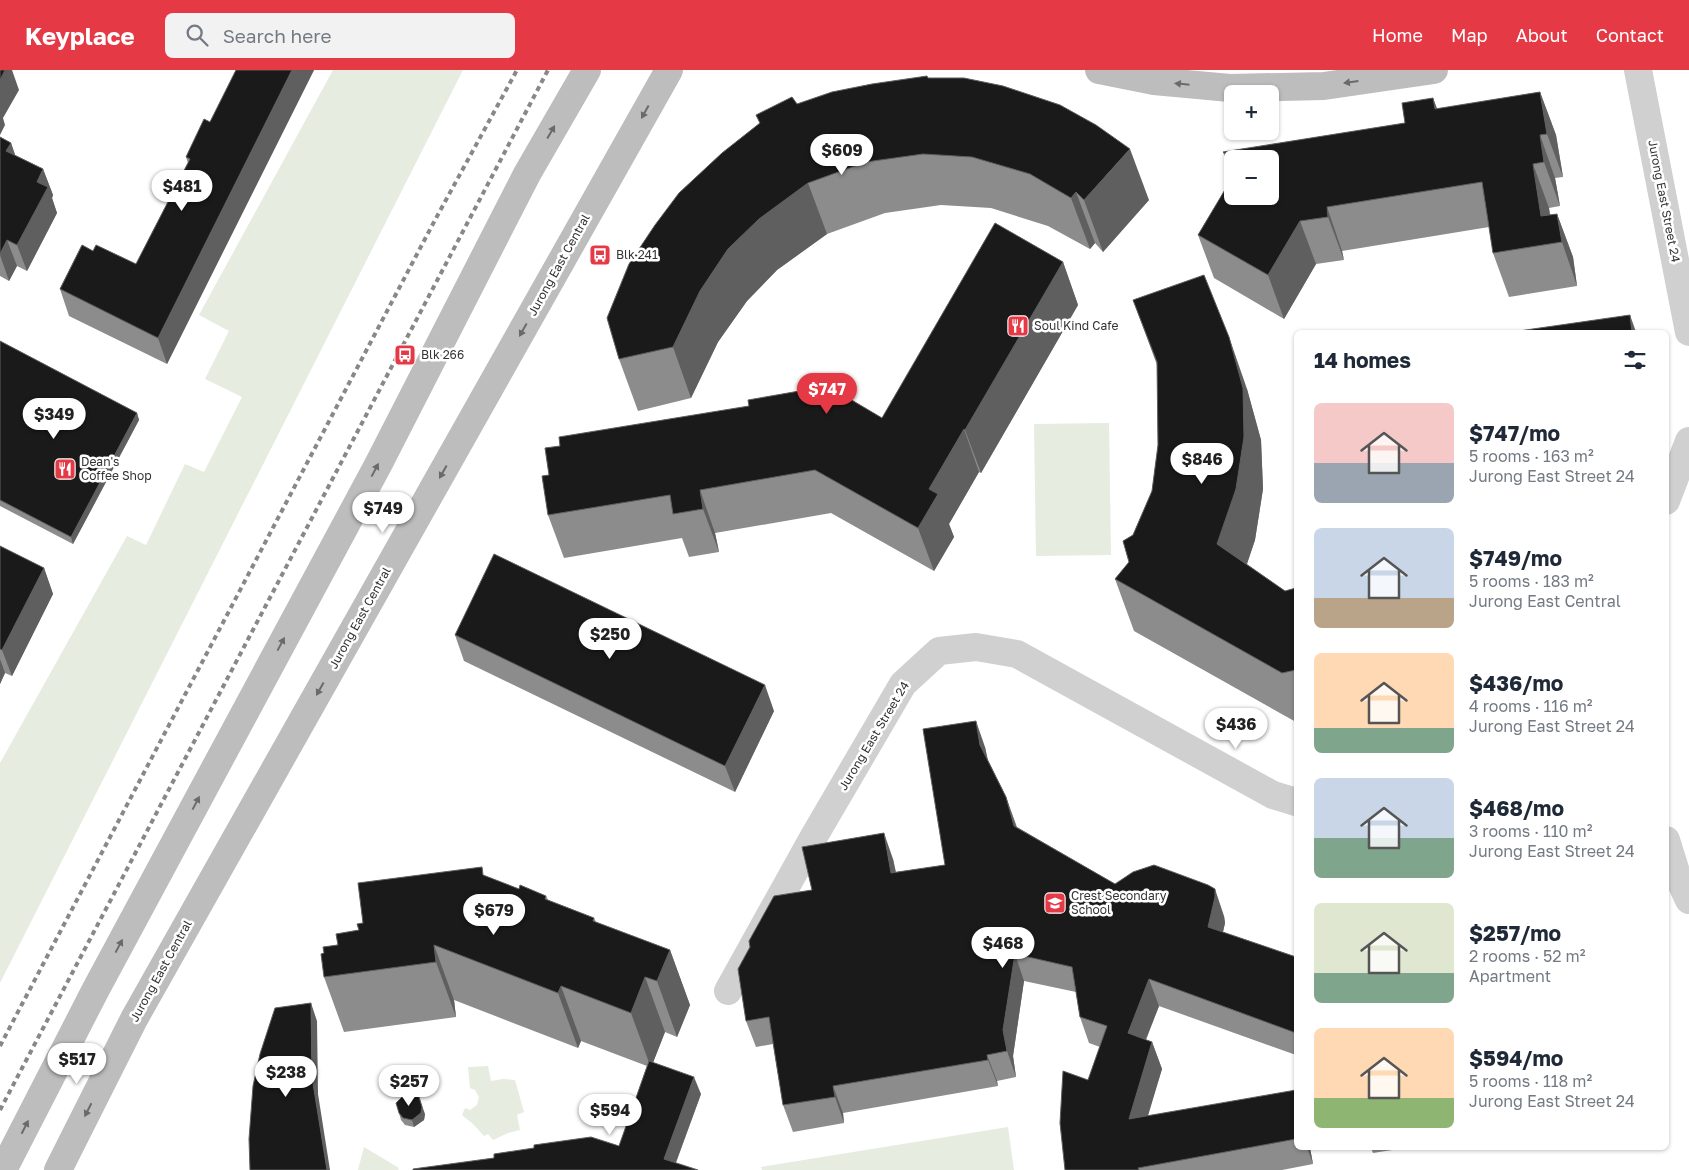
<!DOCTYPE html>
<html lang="en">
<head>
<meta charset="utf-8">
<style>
	:root { --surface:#fff; --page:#f2f2f3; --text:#1f2937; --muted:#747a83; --accent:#e63946 }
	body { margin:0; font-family:"Golos Text",sans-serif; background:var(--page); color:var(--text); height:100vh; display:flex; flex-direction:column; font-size:19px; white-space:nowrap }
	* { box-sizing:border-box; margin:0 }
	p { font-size:16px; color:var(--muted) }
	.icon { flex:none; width:28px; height:28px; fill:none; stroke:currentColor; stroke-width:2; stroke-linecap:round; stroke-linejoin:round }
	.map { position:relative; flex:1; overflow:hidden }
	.drawer { position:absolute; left:1294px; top:260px; width:375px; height:820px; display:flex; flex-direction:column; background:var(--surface); border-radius:8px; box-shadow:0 1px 4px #0004 }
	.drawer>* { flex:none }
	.tools { position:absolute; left:1224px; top:15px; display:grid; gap:10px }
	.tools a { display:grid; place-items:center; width:55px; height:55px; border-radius:8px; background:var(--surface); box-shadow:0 1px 4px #0004; font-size:25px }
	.price { position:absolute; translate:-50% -42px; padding:0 11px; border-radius:18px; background:#fff; color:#222; font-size:16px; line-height:32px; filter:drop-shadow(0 1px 2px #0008) }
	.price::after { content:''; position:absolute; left:50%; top:30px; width:15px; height:11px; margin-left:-8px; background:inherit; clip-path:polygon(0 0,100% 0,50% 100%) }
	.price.selected { background:var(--accent); color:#fff }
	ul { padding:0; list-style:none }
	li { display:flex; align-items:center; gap:15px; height:125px; padding:0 20px }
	li span { display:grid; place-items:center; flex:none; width:140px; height:100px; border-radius:8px; color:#555 }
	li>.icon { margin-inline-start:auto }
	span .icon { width:60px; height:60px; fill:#fffc; stroke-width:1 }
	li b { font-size:21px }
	h2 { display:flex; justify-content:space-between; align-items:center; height:60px; padding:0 20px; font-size:21px }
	header { display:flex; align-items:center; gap:30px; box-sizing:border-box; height:70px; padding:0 25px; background:var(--accent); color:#fff }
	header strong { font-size:24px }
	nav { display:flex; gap:28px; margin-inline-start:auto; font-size:18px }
	.search { width:350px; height:45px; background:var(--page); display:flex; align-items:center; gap:12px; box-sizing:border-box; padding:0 18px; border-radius:8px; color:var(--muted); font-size:19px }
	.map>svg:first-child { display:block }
	.green { fill:#e6ecdf }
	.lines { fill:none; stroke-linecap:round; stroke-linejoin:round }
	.street { stroke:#d0d0d0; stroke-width:28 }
	.secondary { stroke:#bdbdbd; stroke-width:28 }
	.rail { stroke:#888; stroke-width:4; stroke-dasharray:5 4; stroke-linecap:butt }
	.wall { fill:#8c8c8c; fill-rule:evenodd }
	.shaded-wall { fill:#5f5f5f }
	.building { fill:#1a1a1a; stroke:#5f5f5f }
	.oneway { fill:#6a6a6a }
	.labels { text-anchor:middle; stroke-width:5; stroke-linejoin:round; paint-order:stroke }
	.street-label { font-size:12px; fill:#333; stroke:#fff }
	.poi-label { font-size:12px; fill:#333; stroke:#fff; text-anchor:start }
</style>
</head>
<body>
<header>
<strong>Keyplace</strong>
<div class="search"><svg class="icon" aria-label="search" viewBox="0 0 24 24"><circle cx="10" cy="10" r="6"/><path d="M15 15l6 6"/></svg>Search here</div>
<nav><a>Home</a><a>Map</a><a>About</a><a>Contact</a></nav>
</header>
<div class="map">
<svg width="1689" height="1100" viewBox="0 0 1689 1100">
	<rect width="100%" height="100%" fill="#fff"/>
	<g class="green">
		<path d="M333 0H463L0 913V693L127 466 146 475 185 394 204 402 242 327 205 309 229 261 199 245Z"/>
		<path d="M1109 353 1111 485 1036 486 1034 354Z"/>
		<path d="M488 996 491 1011 503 1009 515 1010 524 1042 517 1045 520 1060 508 1063 493 1070 488 1064 484 1066 473 1054 462 1045 465 1038 470 1040 477 1035 479 1027 475 1020 470 1018 468 997Z"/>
		<path d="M1008 1057 1014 1100H762L761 1097Z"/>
		<path d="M364 1077 399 1098 398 1100H358Z"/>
	</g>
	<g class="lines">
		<g class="street">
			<path d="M1638 0 1689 262"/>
			<path d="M1666 431 1689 371"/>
			<path d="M1666 770 1676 802 1689 830"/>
			<path d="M728 921 813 768 903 614 939 581 976 577 1017 584 1273 725 1296 732"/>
		</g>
		<g class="secondary">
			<path d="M1099 0 1154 11 1230 18 1324 16 1434 0"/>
			<path d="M3 1100 96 919 378 395 527 104 587 0"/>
			<path d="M58 1100 134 949 669 0"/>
		</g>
		<g class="rail">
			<path d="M0 976 435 150 517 0"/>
			<path d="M0 1040 548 0"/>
		</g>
	</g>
	<g class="wall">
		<path d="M236 0H314L167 294 69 246 60 219 93 181 136 194 188 93 186 87 210 52Z"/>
		<path d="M928 8 1149 130 1103 182 1095 173 1090 179 1048 156 991 138 941 135 885 143 827 164 777 200 747 231 718 272 691 328 638 341 619 289 760 54 756 45 797 34Z"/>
		<path d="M1540 22 1556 65 1563 107 1555 108 1560 136 1549 138 1550 145 1557 144 1573 187 1577 216 1509 227 1493 183 1489 157 1342 181 1344 190 1316 194 1284 249 1214 208 1198 165 1232 108 1223 82 1405 53 1433 28 1437 39ZM1232 89H1270L1232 126Z"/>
		<path d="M0 67 11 73 15 85 43 99 53 125 52 128 57 143 27 201 17 196 9 211 0 206Z"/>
		<path d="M1063 192 1078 235 981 403 979 402 949 454 954 467 934 501 831 443 715 463 719 482 689 487 682 468 564 488 548 445 882 348Z"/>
		<path d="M1133 230 1247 319 1261 370 1263 419 1255 470 1247 494 1285 521 1296 518V652L1134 561 1115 509 1129 492 1133 465 1152 421 1158 375 1157 295Z"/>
		<path d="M0 271 137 343 139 350 73 474 0 436Z"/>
		<path d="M0 476 44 498 53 524 12 606 5 603 0 614Z"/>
		<path d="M455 565 774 641 735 722 464 591Z"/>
		<path d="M985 677 988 690 1006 727 1017 757 1115 814 1224 846 1225 853 1223 862 1296 887V985L1159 936 1146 970 1152 972 1162 999 1147 1046 1296 1022V1078H1310L1313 1094 1282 1100H1065L1088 1010 1100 977 1089 973 1080 947 1076 922 1024 911 1013 986 1016 1007 997 1011 998 1016 843 1043 844 1053 793 1062 783 1035 773 974 756 977 746 951 812 820 893 789 896 802 945 795Z"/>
		<path d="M485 806 519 819 546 826 548 830 594 848 596 852 670 880 690 935 677 967 665 962 653 992 701 1024 676 1093 619 1076 647 996 581 971 578 978 454 930 456 947 344 962 324 907V883L359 860 363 853Z"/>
		<path d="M399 1043 425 1044 424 1050 414 1057 405 1055 401 1050Z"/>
		<path d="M1371 1078H1405L1373 1083Z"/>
	</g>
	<g class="shaded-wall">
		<path d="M0 0H12L19 20 3 48 5 55 0 65Z"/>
		<path d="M292 0H314L167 294 158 268Z"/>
		<path d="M1540 22 1556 65 1563 107 1547 64Z"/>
		<path d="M1433 28 1449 71 1435 39Z"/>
		<path d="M1540 65 1555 108 1560 136 1544 92Z"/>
		<path d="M11 73 20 99 6 81Z"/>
		<path d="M1130 79 1149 130 1103 182 1084 130Z"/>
		<path d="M1533 94 1549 138 1554 174 1541 146Z"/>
		<path d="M43 99 53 125 52 128 57 143 27 201 17 175 37 112Z"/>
		<path d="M808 113 827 164 777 200 747 231 718 272 691 328 673 277 700 221 728 179 759 149Z"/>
		<path d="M1076 122 1095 173 1090 179 1071 128Z"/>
		<path d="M1327 137 1342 181 1344 190 1328 147Z"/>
		<path d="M1557 144 1573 187 1577 216 1562 172Z"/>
		<path d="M1300 151 1316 194 1284 249 1268 205Z"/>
		<path d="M7 170 17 196 9 211 0 185Z"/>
		<path d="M1063 192 1078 235 981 403 965 360Z"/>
		<path d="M1630 245 1636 262H1632Z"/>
		<path d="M1229 267 1247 319 1261 370 1263 419 1255 470 1236 526 1217 474Z"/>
		<path d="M137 343 139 350 73 474 71 467Z"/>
		<path d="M964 359 979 402 949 454 954 467 934 501 918 458 929 419Z"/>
		<path d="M700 420 715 463 719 482 703 439Z"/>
		<path d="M44 498 53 524 12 606 2 580Z"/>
		<path d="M0 589 5 603 0 614Z"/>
		<path d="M765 615 774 641 735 722 725 696Z"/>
		<path d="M976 651 985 677 990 702 980 675Z"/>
		<path d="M1006 727 1015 753 1024 782 1014 756Z"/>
		<path d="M884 763 893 789 901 829 891 803Z"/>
		<path d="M1215 819 1224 846 1225 853 1218 883 1208 857Z"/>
		<path d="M434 875 454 930 456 947 436 892Z"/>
		<path d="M670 880 690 935 677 967 657 911Z"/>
		<path d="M1015 884 1024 911 1013 986 1016 1007 1007 981 1003 960Z"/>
		<path d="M645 907 665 962 651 998 631 943Z"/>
		<path d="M1149 909 1159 936 1138 989 1128 963Z"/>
		<path d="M561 916 581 971 578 978 558 923Z"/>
		<path d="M311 933 317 951 318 1024 330 1100H327L312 1007Z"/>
		<path d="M1152 972 1162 999 1139 1076 1129 1049Z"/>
		<path d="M987 985 997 1011 998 1016 988 990Z"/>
		<path d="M694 1007 701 1024 673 1100 664 1089Z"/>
		<path d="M833 1016 843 1043 844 1053 835 1027Z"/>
		<path d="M419 1027 425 1044 424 1050 414 1057 412 1050Z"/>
		<path d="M1307 1078H1310L1313 1094Z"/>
	</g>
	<g class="building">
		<path d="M0 0H5L0 10Z"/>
		<path d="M236 0H292L158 268 60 219 82 175 93 181 96 175 136 194 190 89 186 87 204 49 210 52Z"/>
		<path d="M927 6 928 8H964L1003 16 1060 35 1096 55 1130 79 1084 130 1076 122 1071 128 1030 104 972 87 923 84 866 92 808 113 759 149 728 179 700 221 673 277 619 289 607 248 629 194 655 155 679 123 722 83 760 53 756 45 792 27 797 34 832 22 872 14Z"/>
		<path d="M1540 22 1547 64 1540 65 1544 92 1533 94 1541 146 1557 144 1562 172 1493 183 1482 112 1327 137 1328 147 1300 151 1268 205 1198 165 1232 108V126H1270V89H1234L1223 82 1405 53 1402 33 1433 28 1435 39Z"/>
		<path d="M0 67 11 73 6 81 43 99 37 112 48 117 17 175 7 170 0 184Z"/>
		<path d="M995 153 1063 192 965 360 964 359 929 419 938 424 918 458 815 400 700 420 703 439 673 444 670 425 548 445 542 406 549 405 545 378 560 376 559 367 749 336 748 330 828 316 882 348Z"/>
		<path d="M1204 205 1229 267 1243 318 1244 367 1236 419 1217 474 1285 521 1296 518V600L1282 603 1115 509 1129 492 1123 471 1133 465 1152 421 1158 375 1157 292 1133 230Z"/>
		<path d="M1630 245 1632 262H1512Z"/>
		<path d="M0 271 137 343 71 467 0 430Z"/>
		<path d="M0 476 44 498 2 580 0 579Z"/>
		<path d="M494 484 765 615 725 696 455 565Z"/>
		<path d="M976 651 980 675 1006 727 1014 756 1115 814 1133 802 1154 795 1208 815 1215 819V827L1208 857 1296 887V963L1149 909 1128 963 1152 972 1129 1049 1296 1020V1069L1138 1098 1139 1100H1065L1060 1053 1063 1001 1088 1010 1107 956 1080 947 1072 897 1015 884 1003 960 1007 981 987 985 988 990 833 1016 835 1027 783 1035 769 947 746 951 738 899 750 877 749 871 774 826 812 820 802 777 884 763 891 803 945 795 923 659Z"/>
		<path d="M482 797 483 805 519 819 520 815 546 826 545 829 594 848 593 851 670 880 657 911 645 907 631 943 561 916 558 923 434 875 436 892 324 907 321 884 324 883 323 877 338 875 336 864 359 860 357 854 363 853 358 813Z"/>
		<path d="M311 933 312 1007 327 1100H250L249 1069 253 1016 260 984 275 938Z"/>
		<path d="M649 991 694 1007 664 1089 698 1100H413V1099L494 1088V1084L534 1078V1075L591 1067 619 1076Z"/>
		<path d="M413 1024 419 1027 422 1037 421 1043 412 1050 403 1048 399 1043 396 1033 404 1025Z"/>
	</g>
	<defs><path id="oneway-solid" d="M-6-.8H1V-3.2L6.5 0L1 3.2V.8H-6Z" transform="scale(1.25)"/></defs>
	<g class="oneway">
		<use href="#oneway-solid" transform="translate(1351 12) rotate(172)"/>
		<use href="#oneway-solid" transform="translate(1182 14) rotate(-174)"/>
		<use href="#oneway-solid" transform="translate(645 42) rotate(119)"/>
		<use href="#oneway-solid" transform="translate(551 62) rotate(-60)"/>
		<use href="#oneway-solid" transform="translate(523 260) rotate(119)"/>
		<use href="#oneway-solid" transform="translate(375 400) rotate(-62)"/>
		<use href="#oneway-solid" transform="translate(443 402) rotate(119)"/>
		<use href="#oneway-solid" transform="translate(281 574) rotate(-62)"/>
		<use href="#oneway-solid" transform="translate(320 619) rotate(119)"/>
		<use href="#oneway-solid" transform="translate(196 733) rotate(-62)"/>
		<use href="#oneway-solid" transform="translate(119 876) rotate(-62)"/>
		<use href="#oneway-solid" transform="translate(88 1040) rotate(117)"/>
		<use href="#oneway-solid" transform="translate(25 1057) rotate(-63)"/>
	</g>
	<defs>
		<g id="bus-square" transform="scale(1.125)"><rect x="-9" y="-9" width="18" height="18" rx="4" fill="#e63946" stroke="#fff"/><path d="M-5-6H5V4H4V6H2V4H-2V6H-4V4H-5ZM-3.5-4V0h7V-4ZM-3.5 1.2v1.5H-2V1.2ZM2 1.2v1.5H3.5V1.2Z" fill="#fff"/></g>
		<g id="restaurant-square" transform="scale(1.125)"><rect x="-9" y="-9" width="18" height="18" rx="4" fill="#e63946" stroke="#fff"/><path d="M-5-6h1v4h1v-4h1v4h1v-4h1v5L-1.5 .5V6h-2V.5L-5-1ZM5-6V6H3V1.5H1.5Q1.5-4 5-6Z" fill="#fff"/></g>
		<g id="school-square" transform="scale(1.125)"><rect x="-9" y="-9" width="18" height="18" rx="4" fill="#e63946" stroke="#fff"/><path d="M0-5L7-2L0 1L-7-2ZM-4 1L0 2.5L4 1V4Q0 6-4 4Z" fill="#fff"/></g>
	</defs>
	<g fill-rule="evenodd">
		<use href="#bus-square" x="600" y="185"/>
		<use href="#restaurant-square" x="1018" y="256"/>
		<use href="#bus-square" x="405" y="285"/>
		<use href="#restaurant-square" x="65" y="399"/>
		<use href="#school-square" x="1055" y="833"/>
	</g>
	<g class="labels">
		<g class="street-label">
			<text transform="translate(1664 131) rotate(79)" y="4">Jurong East Street 24</text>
			<text transform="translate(559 195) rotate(-61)" y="4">Jurong East Central</text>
			<text transform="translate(360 548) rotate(-61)" y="4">Jurong East Central</text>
			<text transform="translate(874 666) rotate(-59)" y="4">Jurong East Street 24</text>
			<text transform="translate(161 901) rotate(-61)" y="4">Jurong East Central</text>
		</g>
		<g class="poi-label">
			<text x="616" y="189">Blk 241</text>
			<text x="1034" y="260">Soul Kind Cafe</text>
			<text x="421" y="289">Blk 266</text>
			<text x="81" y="396">Dean's<tspan x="81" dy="14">Coffee Shop</tspan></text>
			<text x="1071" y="830">Crest Secondary<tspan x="1071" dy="14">School</tspan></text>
		</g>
	</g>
</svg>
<div class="tools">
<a>+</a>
<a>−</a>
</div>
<b class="price" style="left:842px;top:106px">$609</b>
<b class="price" style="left:182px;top:142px">$481</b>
<b class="price selected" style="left:827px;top:345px">$747</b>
<b class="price" style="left:54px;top:370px">$349</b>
<b class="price" style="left:1202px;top:415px">$846</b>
<b class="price" style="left:383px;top:464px">$749</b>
<b class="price" style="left:610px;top:590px">$250</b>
<b class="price" style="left:1236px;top:680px">$436</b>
<b class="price" style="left:494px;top:866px">$679</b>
<b class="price" style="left:1003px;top:899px">$468</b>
<b class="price" style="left:77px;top:1015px">$517</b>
<b class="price" style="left:286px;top:1028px">$238</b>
<b class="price" style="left:409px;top:1037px">$257</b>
<b class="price" style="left:610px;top:1066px">$594</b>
<section class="drawer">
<h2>14 homes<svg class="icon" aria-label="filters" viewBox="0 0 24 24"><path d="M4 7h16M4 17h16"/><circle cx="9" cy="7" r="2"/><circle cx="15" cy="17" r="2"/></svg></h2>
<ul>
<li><span style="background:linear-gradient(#f6c9c9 60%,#9aa5b1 0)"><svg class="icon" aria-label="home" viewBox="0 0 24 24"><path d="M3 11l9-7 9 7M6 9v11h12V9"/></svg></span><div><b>$747/mo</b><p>5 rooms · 163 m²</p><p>Jurong East Street 24</p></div></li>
<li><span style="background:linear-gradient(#c9d6e8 70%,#b9a48a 0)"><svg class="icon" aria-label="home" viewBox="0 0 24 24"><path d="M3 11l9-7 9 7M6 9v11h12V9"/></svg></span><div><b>$749/mo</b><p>5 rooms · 183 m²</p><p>Jurong East Central</p></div></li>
<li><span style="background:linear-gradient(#ffd9b3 75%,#7fa58c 0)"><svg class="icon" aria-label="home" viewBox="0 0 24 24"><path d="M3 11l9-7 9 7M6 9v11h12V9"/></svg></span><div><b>$436/mo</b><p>4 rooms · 116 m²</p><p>Jurong East Street 24</p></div></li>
<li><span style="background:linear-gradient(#c9d6e8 60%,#7fa58c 0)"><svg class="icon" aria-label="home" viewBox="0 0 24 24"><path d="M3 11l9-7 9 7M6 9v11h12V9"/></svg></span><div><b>$468/mo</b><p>3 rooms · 110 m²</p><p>Jurong East Street 24</p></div></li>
<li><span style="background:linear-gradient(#dfe7d0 70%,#7fa58c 0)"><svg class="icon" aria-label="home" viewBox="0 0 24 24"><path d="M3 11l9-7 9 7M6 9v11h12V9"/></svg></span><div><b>$257/mo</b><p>2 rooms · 52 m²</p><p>Apartment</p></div></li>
<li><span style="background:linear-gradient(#ffd9b3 70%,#8fb573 0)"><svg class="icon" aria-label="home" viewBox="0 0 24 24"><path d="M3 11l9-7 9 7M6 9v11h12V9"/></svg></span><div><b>$594/mo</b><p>5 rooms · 118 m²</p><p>Jurong East Street 24</p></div></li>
</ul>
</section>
</div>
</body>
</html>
